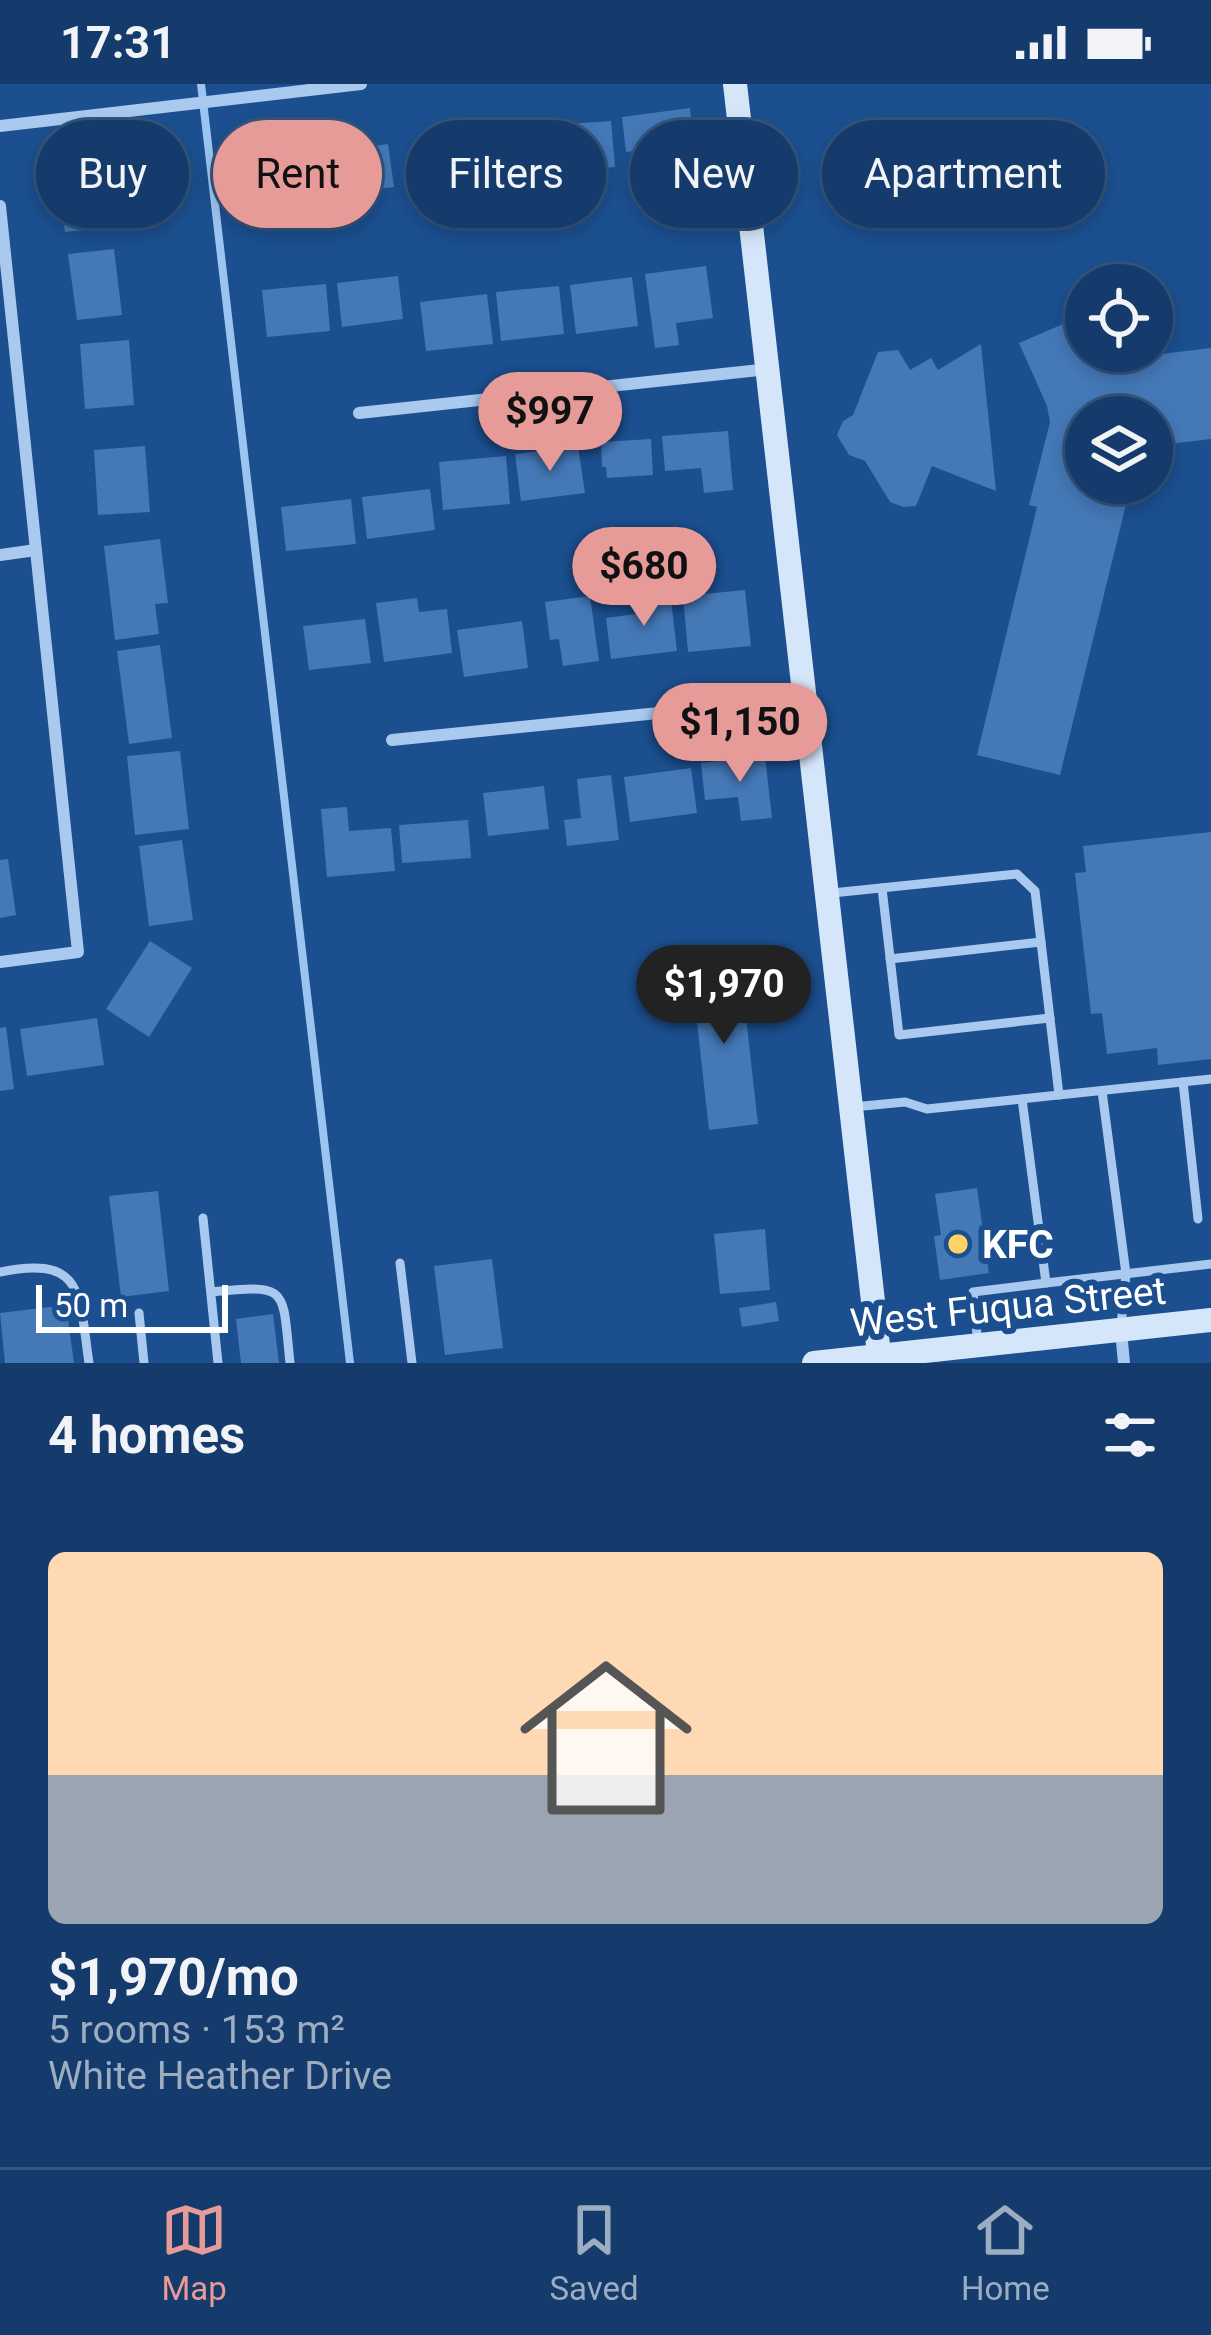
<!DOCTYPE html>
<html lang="en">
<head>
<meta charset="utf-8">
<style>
	:root { --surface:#143b6b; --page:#1d4271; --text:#f1f3f6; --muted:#9dadc1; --line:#33557e; --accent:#e69b98 }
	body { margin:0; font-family:Roboto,sans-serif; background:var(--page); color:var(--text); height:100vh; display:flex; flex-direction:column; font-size:45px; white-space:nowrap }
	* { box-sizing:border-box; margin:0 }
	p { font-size:39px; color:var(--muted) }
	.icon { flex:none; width:66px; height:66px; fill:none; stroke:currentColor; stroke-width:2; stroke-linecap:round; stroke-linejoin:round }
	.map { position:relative; height:1279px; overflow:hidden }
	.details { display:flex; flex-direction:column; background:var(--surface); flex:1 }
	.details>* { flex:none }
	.guide { position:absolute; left:36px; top:36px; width:1140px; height:108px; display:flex; gap:24px }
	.tools { position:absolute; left:1065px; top:180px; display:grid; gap:24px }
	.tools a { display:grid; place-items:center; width:108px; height:108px; border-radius:50%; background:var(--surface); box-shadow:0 6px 18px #0003,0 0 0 3px var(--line); font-size:60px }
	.scale { position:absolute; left:36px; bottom:30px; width:192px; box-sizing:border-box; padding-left:12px; border:6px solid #fff; border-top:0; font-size:33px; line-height:42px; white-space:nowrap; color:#fff; -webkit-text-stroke:9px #1b4f8f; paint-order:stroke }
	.price { position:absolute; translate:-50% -102px; padding:0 27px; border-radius:42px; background:var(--accent); color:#111; font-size:39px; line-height:78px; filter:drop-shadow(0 3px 6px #0008) }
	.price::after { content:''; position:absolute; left:50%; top:72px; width:36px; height:27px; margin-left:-18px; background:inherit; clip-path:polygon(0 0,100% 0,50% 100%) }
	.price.on { background:#222; color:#fff }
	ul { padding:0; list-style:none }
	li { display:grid; align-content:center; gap:24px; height:636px; padding:0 48px }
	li+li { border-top:3px solid var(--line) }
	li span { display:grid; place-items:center; height:372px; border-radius:18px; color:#555 }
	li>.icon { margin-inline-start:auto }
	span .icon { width:216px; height:216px; fill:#fffc; stroke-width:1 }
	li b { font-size:51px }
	h2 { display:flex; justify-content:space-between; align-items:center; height:144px; padding:0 48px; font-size:51px }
	.tag { padding:0 42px; border-radius:54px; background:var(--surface); box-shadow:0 6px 18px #0003,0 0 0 3px var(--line); font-size:42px; line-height:108px }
	.tag.on { background:var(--accent); color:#111 }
	.status { display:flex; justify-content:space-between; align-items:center; height:84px; padding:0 60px; background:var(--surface); direction:ltr }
	.status svg { height:33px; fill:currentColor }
	.menu { display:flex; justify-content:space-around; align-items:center; height:168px; border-top:3px solid var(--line); background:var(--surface); font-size:33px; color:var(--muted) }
	.menu a { display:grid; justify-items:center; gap:6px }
	.menu .on { color:var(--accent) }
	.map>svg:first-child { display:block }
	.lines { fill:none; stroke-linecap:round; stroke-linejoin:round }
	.stream { stroke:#9cc4f0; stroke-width:8 }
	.building { fill:#4478b7 }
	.lane { stroke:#a9c9ee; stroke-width:9 }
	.street { stroke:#a9c9ee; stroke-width:12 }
	.secondary { stroke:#d6e6fa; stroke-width:24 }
	.poi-dot { fill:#ffd166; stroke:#1b4f8f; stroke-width:4.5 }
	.labels { text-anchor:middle; stroke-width:12; stroke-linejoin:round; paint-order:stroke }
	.poi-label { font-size:39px; font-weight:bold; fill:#fff; stroke:#1b4f8f; text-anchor:start }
	.street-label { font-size:39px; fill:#fff; stroke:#1b4f8f }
</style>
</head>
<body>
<div class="status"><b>17:31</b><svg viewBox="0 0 49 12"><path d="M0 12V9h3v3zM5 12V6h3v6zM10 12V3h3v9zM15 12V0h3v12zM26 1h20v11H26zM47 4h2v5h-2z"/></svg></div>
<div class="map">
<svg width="1211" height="1279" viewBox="0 0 1211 1279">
	<rect width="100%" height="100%" fill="#1b4f8f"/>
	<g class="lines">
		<path class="stream" d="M201 0 350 1279"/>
	</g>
	<g class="building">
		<path d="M690 24 697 85 644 92 641 66 626 68 622 33Z"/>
		<path d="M611 37 615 83 556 87 553 41Z"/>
		<path d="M538 45 542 94 482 98 478 50Z"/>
		<path d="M251 54 254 75 311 68 316 107 244 115 238 63 243 62 242 55Z"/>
		<path d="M388 60 394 103 324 112 319 69Z"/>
		<path d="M103 76 112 143 65 148 57 82Z"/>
		<path d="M114 165 122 231 77 236 68 170Z"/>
		<path d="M706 182 713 234 676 239 679 261 655 264 645 190Z"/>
		<path d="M398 192 403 235 342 243 337 199Z"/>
		<path d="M632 193 638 242 576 250 570 201Z"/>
		<path d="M326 200 330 247 267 253 262 206Z"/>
		<path d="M559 202 564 250 501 257 496 208Z"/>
		<path d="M487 210 493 260 426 267 420 218Z"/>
		<path d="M1070 237 1083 266 1119 275 1211 264V355L1152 362V333H1086V399L1129 408 1060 691 977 671 1037 423 1029 421 1050 338 1047 322 1019 259Z"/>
		<path d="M129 256 134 321 85 325 80 260Z"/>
		<path d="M981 260 996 407 932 382 916 422 903 423 890 418 865 377 849 371 837 351 843 337 853 331 878 268 898 266 910 286 931 274 938 286Z"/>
		<path d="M728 347 733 406 704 409 701 384 665 387 662 352Z"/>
		<path d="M651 355 653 391 607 394 606 383H602L601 358Z"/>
		<path d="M145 362 150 428 98 431 94 366Z"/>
		<path d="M578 362 585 409 521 417 515 370Z"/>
		<path d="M506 372 510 420 443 426 439 378Z"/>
		<path d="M430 405 435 446 367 455 362 413Z"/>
		<path d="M351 415 356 460 286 467 281 423Z"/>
		<path d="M160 455 168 519 155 520 159 550 115 556 104 462Z"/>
		<path d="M745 506 751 562 688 568 683 512Z"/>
		<path d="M670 507 677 567 611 575 606 534 643 529 641 510Z"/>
		<path d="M590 512 599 577 563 582 559 555 550 556 545 518Z"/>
		<path d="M417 514 419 528 447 525 452 569 384 578 376 519Z"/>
		<path d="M365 535 371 579 309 586 303 542Z"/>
		<path d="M522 537 528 584 464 593 457 546Z"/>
		<path d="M160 561 172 654 129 660 117 567Z"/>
		<path d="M180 667 189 745 135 751 127 672Z"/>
		<path d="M765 672 772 734 741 737 738 713 705 716 701 679Z"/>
		<path d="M691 684 697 729 630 738 624 693Z"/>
		<path d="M611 691 619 756 567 762 564 736 581 734 577 695Z"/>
		<path d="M544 702 549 745 488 752 483 709Z"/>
		<path d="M347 723 349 747 391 744 395 787 327 793 321 725Z"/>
		<path d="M468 736 471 774 402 779 399 741Z"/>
		<path d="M1211 748V975L1158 981 1157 964 1107 970 1102 929 1091 930 1075 789 1086 788 1083 762Z"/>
		<path d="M182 756 193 836 149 842 139 762Z"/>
		<path d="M8 775 16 831 0 834V776Z"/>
		<path d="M150 857 192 884 149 953 106 925Z"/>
		<path d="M740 879 758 1040 709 1046 691 885Z"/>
		<path d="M97 934 104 981 27 992 20 945Z"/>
		<path d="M6 943 14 1005 0 1007V944Z"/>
		<path d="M977 1104 989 1189 940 1196 934 1152 941 1151 935 1110Z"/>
		<path d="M158 1107 169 1207 121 1213 109 1112Z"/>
		<path d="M765 1145 770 1206 720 1210 714 1150Z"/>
		<path d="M492 1175 503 1264 445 1271 434 1182Z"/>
		<path d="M776 1218 779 1237 742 1243 739 1224Z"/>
		<path d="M66 1221 74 1279H5L0 1229Z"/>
		<path d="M273 1230 279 1279H241L236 1235Z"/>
	</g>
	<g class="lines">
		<g class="lane">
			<path d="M882 804 899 951 1050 934"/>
			<path d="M832 809 1017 790 1035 807 1059 1011"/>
			<path d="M890 875 1041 858"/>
			<path d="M1183 998 1198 1135"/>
			<path d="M1102 1007 1126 1190 1121 1242"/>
			<path d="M1022 1015 1046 1199 1211 1180"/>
			<path d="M853 1023 905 1018 927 1025 1211 995"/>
			<path d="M203 1134 218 1279"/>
			<path d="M400 1179 412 1279"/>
			<path d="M0 1188C86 1170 79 1213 89 1279"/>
			<path d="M211 1208C290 1200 282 1203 290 1279"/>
			<path d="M139 1229 144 1279"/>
			<path d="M978 1261 973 1208 1046 1199"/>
		</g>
		<g class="street">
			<path d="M0 42 361 0"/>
			<path d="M0 122 78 868 0 878"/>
			<path d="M359 329 768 285"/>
			<path d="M0 471 36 466"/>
			<path d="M392 656 805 614"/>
			<path d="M1121 1247 1124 1279"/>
		</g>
		<g class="secondary">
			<path d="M735 0 880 1279"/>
			<path d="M814 1279 1211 1236"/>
		</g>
	</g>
	<circle class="poi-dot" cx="958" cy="1160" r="12"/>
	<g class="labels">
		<g class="poi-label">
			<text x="982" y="1174">KFC</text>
		</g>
		<g class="street-label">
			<text transform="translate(1008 1222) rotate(-6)" y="14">West Fuqua Street</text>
		</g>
	</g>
</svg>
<div class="tools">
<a><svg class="icon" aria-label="locate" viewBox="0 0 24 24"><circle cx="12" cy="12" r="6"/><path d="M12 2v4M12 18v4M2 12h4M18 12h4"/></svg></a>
<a><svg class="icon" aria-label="layers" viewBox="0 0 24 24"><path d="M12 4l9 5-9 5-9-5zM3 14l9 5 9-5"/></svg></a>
</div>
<div class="scale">50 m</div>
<b class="price" style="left:550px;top:390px">$997</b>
<b class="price" style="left:644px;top:545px">$680</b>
<b class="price" style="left:740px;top:701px">$1,150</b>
<b class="price on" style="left:724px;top:963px">$1,970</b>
<div class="guide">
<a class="tag">Buy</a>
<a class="tag on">Rent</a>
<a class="tag">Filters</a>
<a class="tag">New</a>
<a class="tag">Apartment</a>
</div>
</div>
<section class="details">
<h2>4 homes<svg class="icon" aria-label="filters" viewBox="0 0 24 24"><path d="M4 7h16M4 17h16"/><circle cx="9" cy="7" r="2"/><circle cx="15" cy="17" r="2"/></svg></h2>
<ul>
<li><span style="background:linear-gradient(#ffd9b3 60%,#9aa5b1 0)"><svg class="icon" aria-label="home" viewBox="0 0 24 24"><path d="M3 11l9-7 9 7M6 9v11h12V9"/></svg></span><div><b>$1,970/mo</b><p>5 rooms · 153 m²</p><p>White Heather Drive</p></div></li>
</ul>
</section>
<nav class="menu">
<a class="on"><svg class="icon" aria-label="map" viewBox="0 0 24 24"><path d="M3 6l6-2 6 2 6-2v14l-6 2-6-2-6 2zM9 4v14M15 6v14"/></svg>Map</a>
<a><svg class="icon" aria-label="saved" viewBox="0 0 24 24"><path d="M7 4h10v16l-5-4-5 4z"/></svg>Saved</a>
<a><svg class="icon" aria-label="home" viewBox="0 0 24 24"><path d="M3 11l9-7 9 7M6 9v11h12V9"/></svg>Home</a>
</nav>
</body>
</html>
